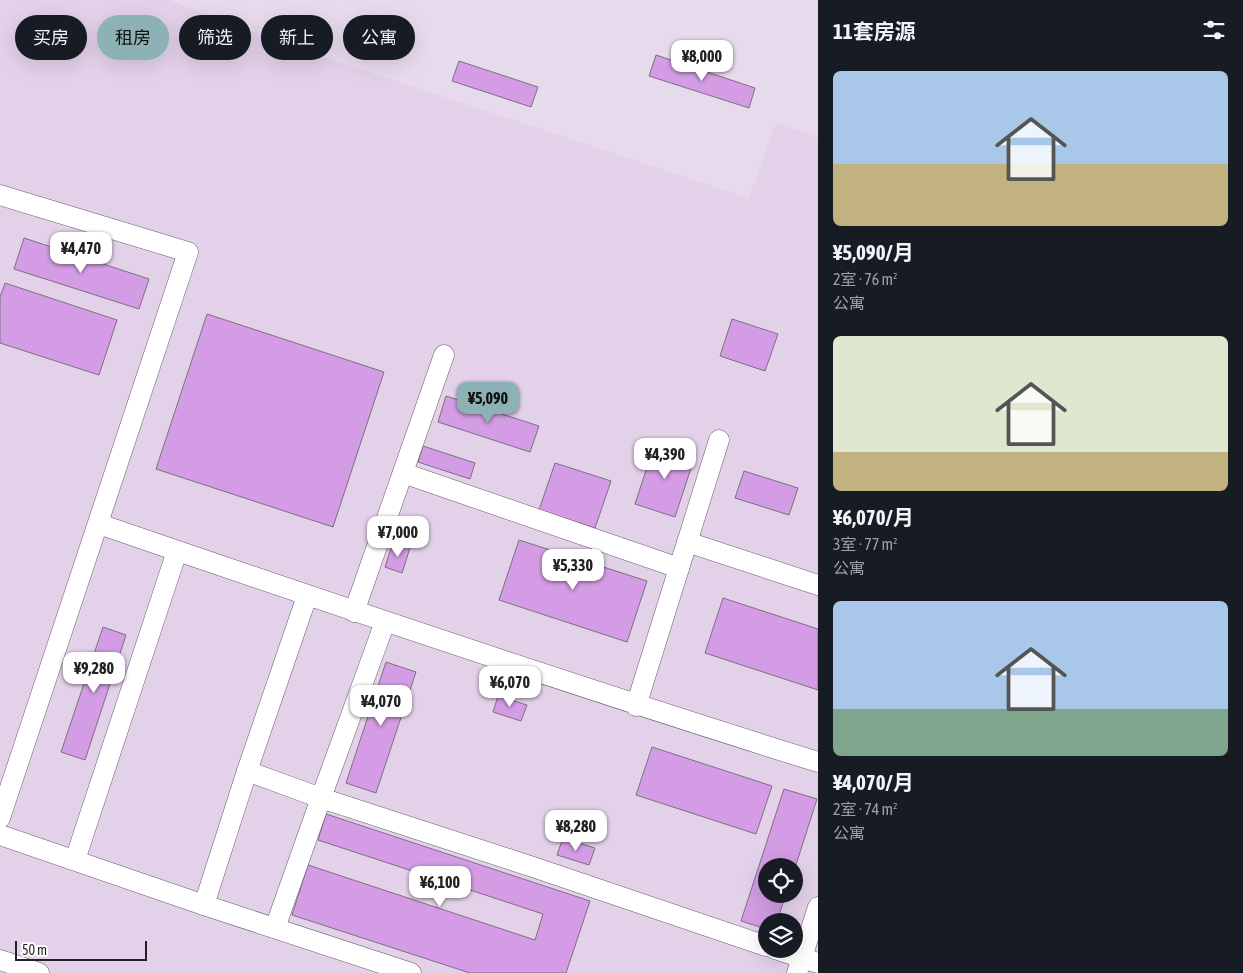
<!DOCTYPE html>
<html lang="zh">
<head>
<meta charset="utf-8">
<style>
	:root { --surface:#171b24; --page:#242831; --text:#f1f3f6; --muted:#9ea1a6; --accent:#8db2b6 }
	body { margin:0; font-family:"Asap Condensed","Noto Sans SC",sans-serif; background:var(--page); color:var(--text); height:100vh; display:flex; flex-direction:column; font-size:19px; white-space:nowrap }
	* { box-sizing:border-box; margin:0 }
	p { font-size:16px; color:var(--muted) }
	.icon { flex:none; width:28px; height:28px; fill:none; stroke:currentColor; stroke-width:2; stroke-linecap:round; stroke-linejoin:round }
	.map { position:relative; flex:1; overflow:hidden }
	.side { display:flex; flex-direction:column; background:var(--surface); width:425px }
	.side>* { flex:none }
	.hud { position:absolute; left:15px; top:15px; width:475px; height:45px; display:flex; gap:10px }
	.tools { position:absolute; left:758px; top:858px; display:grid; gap:10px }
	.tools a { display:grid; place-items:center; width:45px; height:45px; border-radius:50%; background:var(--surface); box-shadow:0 5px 20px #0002; font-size:25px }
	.scale { position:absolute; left:15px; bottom:12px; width:132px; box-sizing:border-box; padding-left:5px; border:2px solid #241f26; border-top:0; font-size:14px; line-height:18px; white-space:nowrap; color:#241f26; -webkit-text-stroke:4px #fff; paint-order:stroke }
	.price { position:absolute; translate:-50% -42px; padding:0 11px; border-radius:10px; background:#fff; color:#222; font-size:16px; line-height:32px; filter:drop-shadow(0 1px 2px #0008) }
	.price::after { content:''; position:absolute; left:50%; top:30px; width:15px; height:11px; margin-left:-8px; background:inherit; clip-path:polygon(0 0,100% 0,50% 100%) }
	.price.on { background:var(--accent); color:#111 }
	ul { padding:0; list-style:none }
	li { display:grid; align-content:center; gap:10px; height:265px; padding:0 15px }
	li span { display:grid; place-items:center; height:155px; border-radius:8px; color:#555 }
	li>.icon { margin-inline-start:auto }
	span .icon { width:90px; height:90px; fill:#fffc; stroke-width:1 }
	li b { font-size:21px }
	h2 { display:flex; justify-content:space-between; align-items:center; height:60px; padding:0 15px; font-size:21px }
	.chip { padding:0 18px; border-radius:22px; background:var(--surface); box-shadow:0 5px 20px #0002; font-size:18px; line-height:45px }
	.chip.on { background:var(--accent); color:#111 }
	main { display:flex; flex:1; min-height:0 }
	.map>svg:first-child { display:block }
	.built { fill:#e3d0e9; fill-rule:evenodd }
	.building { fill:#d39ce4; stroke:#7c7080 }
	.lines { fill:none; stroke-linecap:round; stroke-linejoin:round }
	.minor-casing { stroke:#685d6c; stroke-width:21 }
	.minor { stroke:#fff; stroke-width:20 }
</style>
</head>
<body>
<main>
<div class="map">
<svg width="818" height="973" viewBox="0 0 818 973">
	<rect width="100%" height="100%" fill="#e7daec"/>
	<path class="built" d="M0 0H169L282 43 749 198 776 123 818 137V973H0ZM766 866H794V894H766ZM766 921H794V949H766Z"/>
	<g class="building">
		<path d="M656 55 755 88 749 108 649 76Z"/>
		<path d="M459 61 538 87 531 107 452 81Z"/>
		<path d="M24 238 149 279 139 309 14 269Z"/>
		<path d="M5 283 117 320 99 375 0 343V297Z"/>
		<path d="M207 314 384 372 333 527 156 469Z"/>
		<path d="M732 319 778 334 765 371 720 356Z"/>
		<path d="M446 396 539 426 530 452 438 422Z"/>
		<path d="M655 443 695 456 675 517 635 504Z"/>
		<path d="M423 446 475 463 470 479 418 462Z"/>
		<path d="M555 463 611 481 595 528 539 510Z"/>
		<path d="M744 471 798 488 789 515 735 498Z"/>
		<path d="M519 540 647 581 627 642 499 600Z"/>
		<path d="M393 542 410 548 402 573 385 567Z"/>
		<path d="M723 598 818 629V690L705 653Z"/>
		<path d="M103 627 126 635 85 760 61 752Z"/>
		<path d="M386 662 416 672 376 793 346 783Z"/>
		<path d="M498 696 527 705 521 721 493 712Z"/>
		<path d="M652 747 772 786 756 834 636 795Z"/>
		<path d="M784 789 817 799 794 871V866H766V894H786L777 921H766V929L741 921Z"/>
		<path d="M326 814 590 901 566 973H470L292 915 308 865 535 940 543 914 318 840Z"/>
		<path d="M563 838 595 848 589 865 557 855Z"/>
	</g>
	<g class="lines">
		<g class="minor-casing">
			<g id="minor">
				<path d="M0 195 188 252 0 818"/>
				<path d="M403 473 679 568"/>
				<path d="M99 524C338 606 577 687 818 762"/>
				<path d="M687 542 818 585"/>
				<path d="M354 612 444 355"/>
				<path d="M636 706 719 440"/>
				<path d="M247 771 321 798 533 867 766 946"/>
				<path d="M0 835 204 905 411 973"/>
				<path d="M75 860 177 551"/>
				<path d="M204 905 247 771 307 596"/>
				<path d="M275 928 321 798 385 622"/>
				<path d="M775 949 818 963"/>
				<path d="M0 960 39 973"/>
				<path d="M797 973 818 907"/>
			</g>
		</g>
		<use href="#minor" class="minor"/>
	</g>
</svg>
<div class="tools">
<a><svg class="icon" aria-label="locate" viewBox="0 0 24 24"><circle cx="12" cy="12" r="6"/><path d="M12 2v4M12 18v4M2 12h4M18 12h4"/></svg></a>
<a><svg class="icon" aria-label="layers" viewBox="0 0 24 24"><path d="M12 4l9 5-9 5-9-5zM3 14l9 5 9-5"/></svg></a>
</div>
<div class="scale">50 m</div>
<b class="price" style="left:702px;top:82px">¥8,000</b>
<b class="price" style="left:81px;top:274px">¥4,470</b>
<b class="price on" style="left:488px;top:424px">¥5,090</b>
<b class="price" style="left:665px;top:480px">¥4,390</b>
<b class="price" style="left:398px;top:558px">¥7,000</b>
<b class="price" style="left:573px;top:591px">¥5,330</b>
<b class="price" style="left:94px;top:694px">¥9,280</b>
<b class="price" style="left:510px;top:708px">¥6,070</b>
<b class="price" style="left:381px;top:727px">¥4,070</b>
<b class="price" style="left:576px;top:852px">¥8,280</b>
<b class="price" style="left:440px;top:908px">¥6,100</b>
<div class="hud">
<a class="chip">买房</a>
<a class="chip on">租房</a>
<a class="chip">筛选</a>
<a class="chip">新上</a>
<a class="chip">公寓</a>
</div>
</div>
<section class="side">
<h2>11套房源<svg class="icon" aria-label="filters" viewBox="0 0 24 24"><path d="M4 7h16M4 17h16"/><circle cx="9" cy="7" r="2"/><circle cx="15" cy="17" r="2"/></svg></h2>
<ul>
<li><span style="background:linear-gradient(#a9c7e8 60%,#c2b280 0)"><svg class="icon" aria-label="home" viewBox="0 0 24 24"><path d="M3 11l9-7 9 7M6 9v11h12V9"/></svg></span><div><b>¥5,090/月</b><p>2室 · 76 m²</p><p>公寓</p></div></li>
<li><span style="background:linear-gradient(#dfe7d0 75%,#c2b280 0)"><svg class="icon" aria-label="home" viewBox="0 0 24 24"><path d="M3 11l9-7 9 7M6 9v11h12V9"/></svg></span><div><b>¥6,070/月</b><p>3室 · 77 m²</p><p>公寓</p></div></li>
<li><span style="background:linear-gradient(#a9c7e8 70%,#7fa58c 0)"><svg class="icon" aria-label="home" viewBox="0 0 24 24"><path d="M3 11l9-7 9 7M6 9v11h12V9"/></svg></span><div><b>¥4,070/月</b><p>2室 · 74 m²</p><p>公寓</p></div></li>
</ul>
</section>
</main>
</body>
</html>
